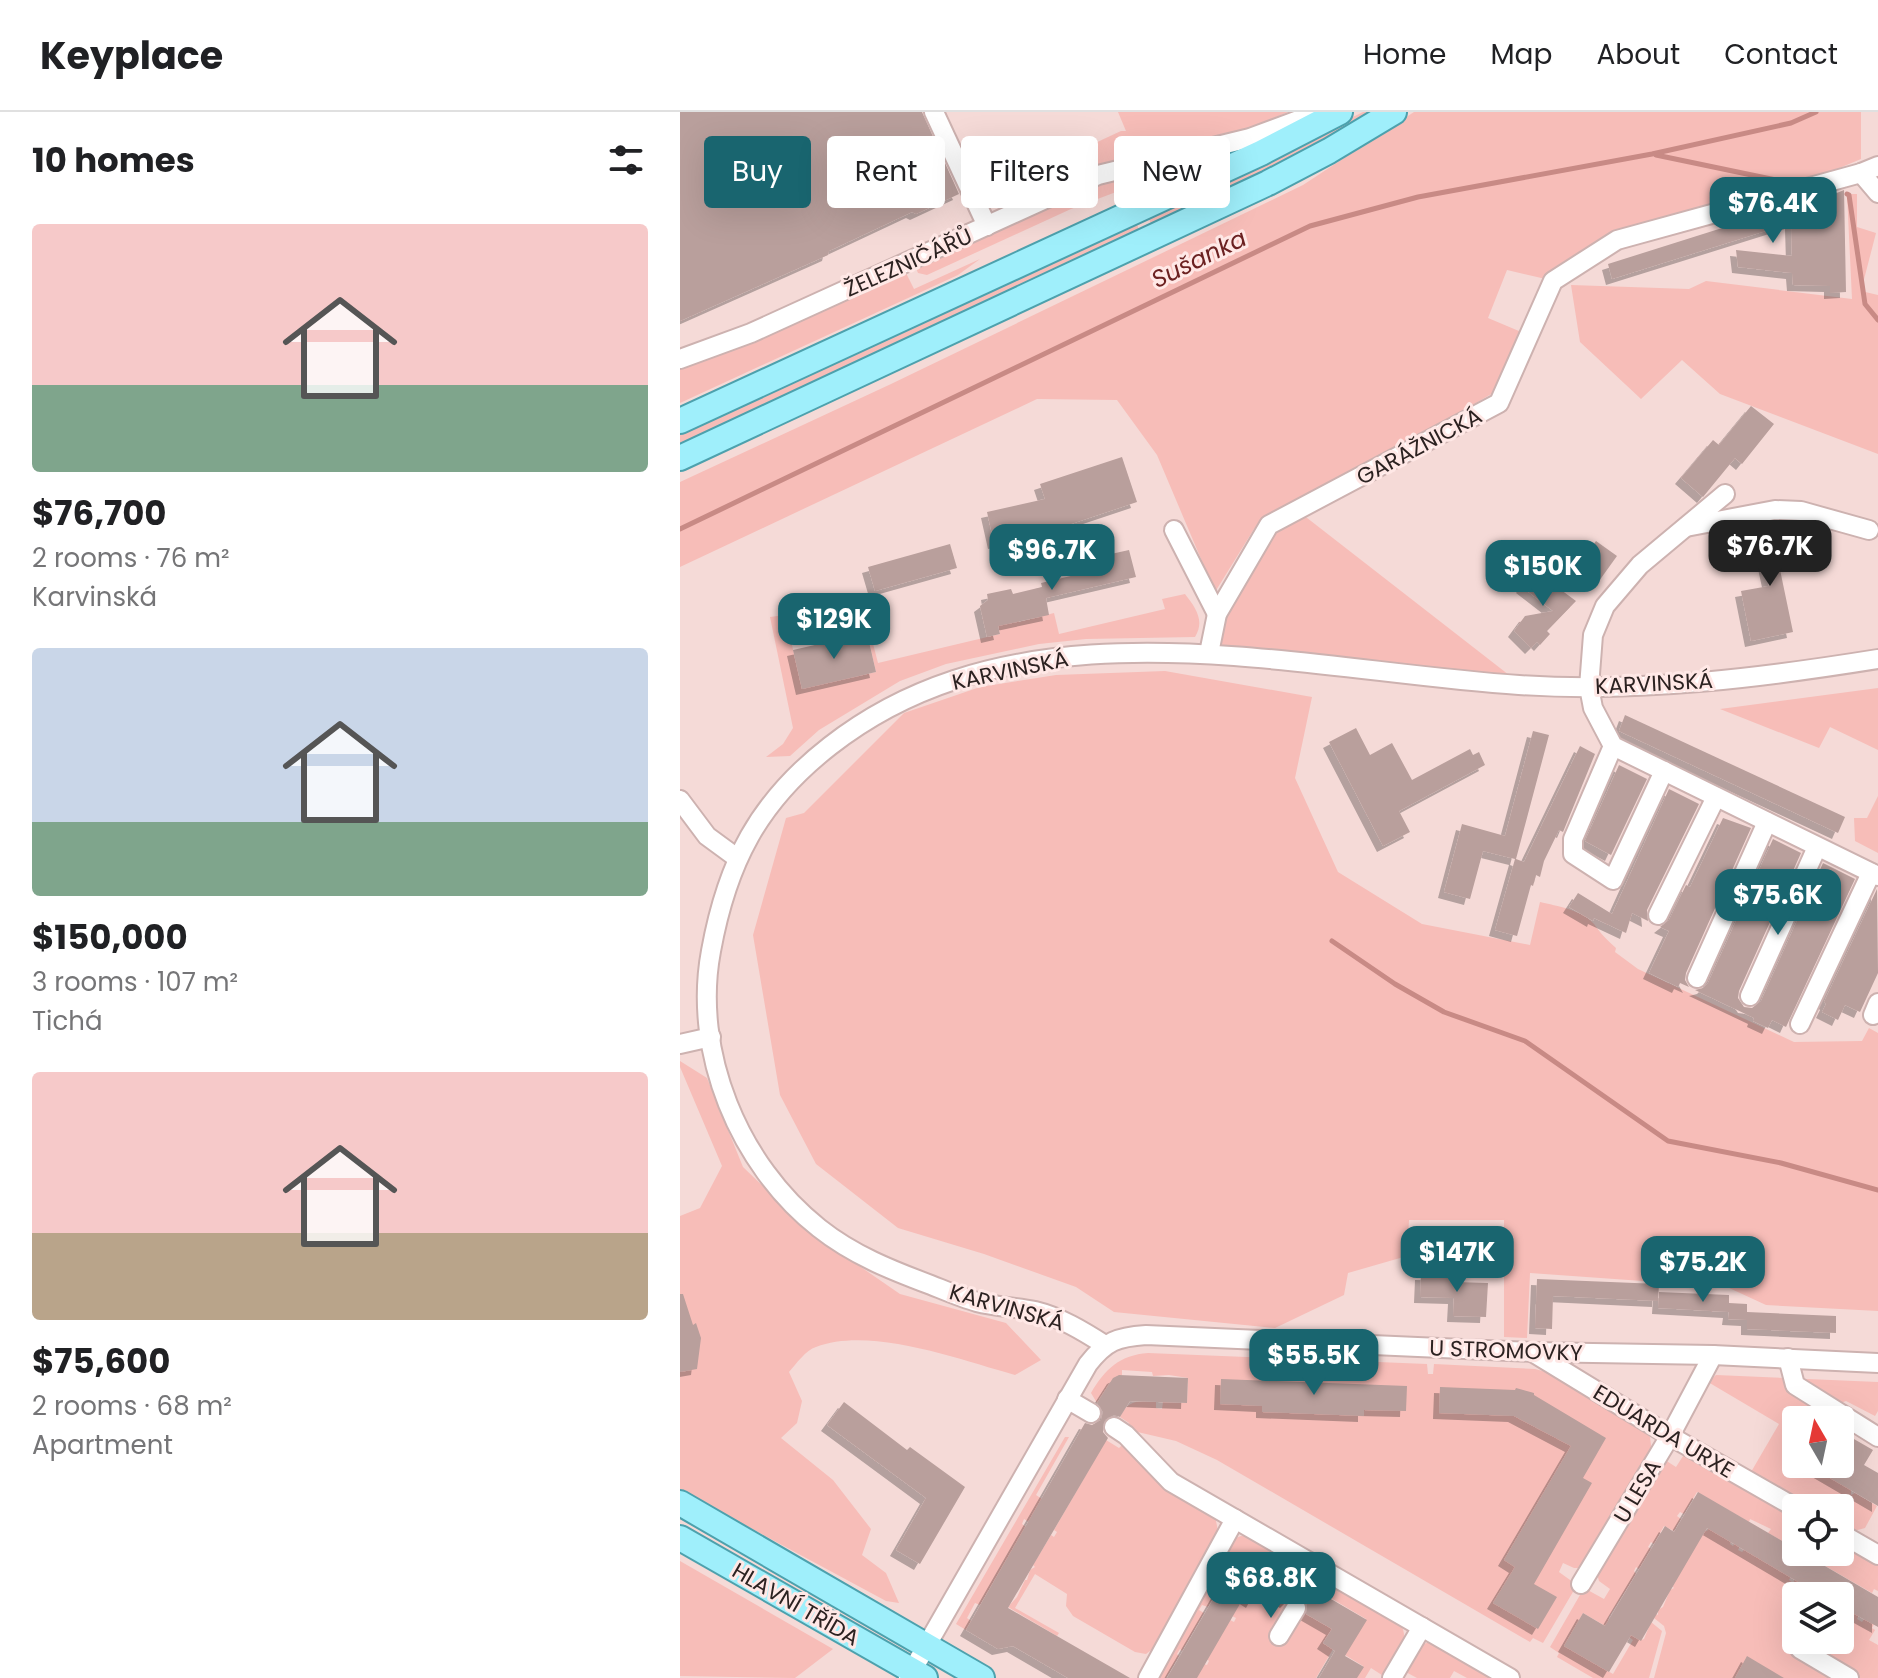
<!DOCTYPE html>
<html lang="en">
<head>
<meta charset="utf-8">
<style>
	:root { --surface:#fff; --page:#f6f6f6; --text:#202124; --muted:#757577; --line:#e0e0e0; --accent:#19656f }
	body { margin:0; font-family:Poppins,sans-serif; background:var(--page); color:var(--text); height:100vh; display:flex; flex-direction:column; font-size:30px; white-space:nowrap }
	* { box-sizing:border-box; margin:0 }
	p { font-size:26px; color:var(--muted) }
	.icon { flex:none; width:44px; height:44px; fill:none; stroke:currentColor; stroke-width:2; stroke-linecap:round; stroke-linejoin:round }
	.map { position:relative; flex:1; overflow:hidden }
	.sheet { display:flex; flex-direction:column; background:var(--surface); width:680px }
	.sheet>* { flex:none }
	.guide { position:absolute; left:24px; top:24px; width:760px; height:72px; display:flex; gap:16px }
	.needle { width:52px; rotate:351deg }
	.fabs { position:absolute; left:1102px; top:1294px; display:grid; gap:16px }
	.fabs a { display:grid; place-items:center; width:72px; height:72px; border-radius:8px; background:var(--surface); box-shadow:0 8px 32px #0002; font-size:40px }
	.price { position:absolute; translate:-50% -68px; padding:0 18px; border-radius:16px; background:var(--accent); color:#fff; font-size:26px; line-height:52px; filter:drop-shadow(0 2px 4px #0008) }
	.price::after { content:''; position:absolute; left:50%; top:48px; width:24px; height:18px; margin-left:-12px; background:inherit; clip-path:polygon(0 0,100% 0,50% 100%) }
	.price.selected { background:#222; color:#fff }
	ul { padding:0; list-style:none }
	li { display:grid; align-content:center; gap:16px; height:424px; padding:0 32px }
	li span { display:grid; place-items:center; height:248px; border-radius:8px; color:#555 }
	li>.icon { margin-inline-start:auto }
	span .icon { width:144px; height:144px; fill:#fffc; stroke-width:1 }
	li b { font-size:34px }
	h2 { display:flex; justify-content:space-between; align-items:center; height:96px; padding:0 32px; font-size:34px }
	.tag { padding:0 28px; border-radius:8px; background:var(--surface); box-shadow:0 8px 32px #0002; font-size:28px; line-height:72px }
	.tag.selected { background:var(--accent); color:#fff }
	header { display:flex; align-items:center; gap:48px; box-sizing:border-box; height:112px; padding:0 40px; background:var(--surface); border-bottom:2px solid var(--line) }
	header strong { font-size:38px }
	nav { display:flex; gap:44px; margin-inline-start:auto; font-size:28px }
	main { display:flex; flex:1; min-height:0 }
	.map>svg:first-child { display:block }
	.green { fill:#f7bdb8 }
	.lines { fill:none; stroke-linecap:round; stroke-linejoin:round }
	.stream { stroke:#c88a85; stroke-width:5 }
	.building { fill:#b99f9c; filter:url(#shadow) }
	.minor-casing { stroke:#cdb2b0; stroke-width:22 }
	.major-casing { stroke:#4da1ad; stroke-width:28 }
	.minor { stroke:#fff; stroke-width:18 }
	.major { stroke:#9feffb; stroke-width:24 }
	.labels { text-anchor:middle; stroke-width:6; stroke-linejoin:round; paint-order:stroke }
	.street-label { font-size:22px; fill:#2c2221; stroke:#ffe8e6 }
	.water-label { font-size:24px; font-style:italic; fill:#6c2121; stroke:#ffe8e6 }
</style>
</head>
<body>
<header>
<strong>Keyplace</strong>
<nav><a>Home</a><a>Map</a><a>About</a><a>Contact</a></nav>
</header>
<main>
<section class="sheet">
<h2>10 homes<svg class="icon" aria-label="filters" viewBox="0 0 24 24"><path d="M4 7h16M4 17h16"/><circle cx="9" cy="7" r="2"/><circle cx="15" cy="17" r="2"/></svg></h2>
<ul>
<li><span style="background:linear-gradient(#f6c9c9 65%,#7fa58c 0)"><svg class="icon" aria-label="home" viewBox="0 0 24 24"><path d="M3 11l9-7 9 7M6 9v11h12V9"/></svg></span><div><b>$76,700</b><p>2 rooms · 76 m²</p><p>Karvinská</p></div></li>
<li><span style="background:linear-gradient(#c9d6e8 70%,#7fa58c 0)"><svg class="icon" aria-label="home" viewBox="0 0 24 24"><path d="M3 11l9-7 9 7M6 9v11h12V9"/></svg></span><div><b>$150,000</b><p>3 rooms · 107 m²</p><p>Tichá</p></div></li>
<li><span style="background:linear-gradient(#f6c9c9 65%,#b9a48a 0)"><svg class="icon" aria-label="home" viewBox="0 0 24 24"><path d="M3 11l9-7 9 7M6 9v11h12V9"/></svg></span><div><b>$75,600</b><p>2 rooms · 68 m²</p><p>Apartment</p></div></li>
</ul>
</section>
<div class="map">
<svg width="1198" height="1566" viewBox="0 0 1198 1566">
	<defs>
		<filter id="shadow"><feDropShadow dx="-6" dy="6" stdDeviation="0" flood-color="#0004"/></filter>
	</defs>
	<rect width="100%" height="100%" fill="#f5dad7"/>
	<g class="green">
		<path d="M438 0H608L560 20 437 49 386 69 330 95H319L310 92 303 79 302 73 310 65 316 77 441 19H446Z"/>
		<path d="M683 0H693L616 45 472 114 468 105Z"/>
		<path d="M734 0H1181V47L1145 62 941 122 870 168 827 158 808 206 846 222 818 278 742 323 585 406 574 417 535 480 477 343 437 288 357 287 0 455V370L211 272 623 73Z"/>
		<path d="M527 45V48L456 80 452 74 391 97 247 163 238 161 235 154 420 69Z"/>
		<path d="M1167 82H1177V115L1196 121 1181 179 1198 183V342L1040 282 1002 248 961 287 900 230 891 173 1009 177 1026 169 1172 187Z"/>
		<path d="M456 110 460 120 0 333V321Z"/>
		<path d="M300 147 278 163 0 291V253L225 159 234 177Z"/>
		<path d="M622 402 829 563 538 536 542 507 593 420Z"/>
		<path d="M505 482C516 496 525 509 515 525L406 527 359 532 266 552 220 569 139 618 110 644 86 645 103 632 113 616 90 505 105 503 122 576 196 560 187 521 190 520 198 551 320 522 315 500 336 495 339 510 374 501 379 522 485 497 482 487Z"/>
		<path d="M485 559 632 585 615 666 658 760 742 812 850 833 860 790C877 794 902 798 914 812 921 822 927 828 936 836L935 840 958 857 1114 930 1182 929 1189 916 1198 921V1199L1086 1193 1047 1175 850 1161 847 1226 824 1225V1108H729L727 1144 668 1161 664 1183 595 1216 434 1200 396 1175 304 1142 218 1116 136 1052 100 983 73 823 106 706 124 701 224 601 300 575 376 563Z"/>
		<path d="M1198 576V638L1150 615 1139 636 1040 597Z"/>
		<path d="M1198 684V741L1175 729 1174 706H1187Z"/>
		<path d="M0 949 27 966 63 1055 130 1120 220 1182 326 1211 361 1248 335 1263C280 1248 191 1214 136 1235 126 1238 116 1252 109 1260L122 1289 117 1311 101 1326 153 1368 191 1417 182 1443 206 1461 219 1491 206 1489 0 1378V1104L20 1096 42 1054 0 955Z"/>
		<path d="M468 1241 591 1246V1250H599L600 1246 747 1252 748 1262H753L754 1252 855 1257 870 1261 962 1315 970 1325 972 1342 901 1456H894L883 1451 879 1460 897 1473 863 1531 853 1526 850 1530 537 1348 496 1329 449 1318V1311L440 1305C448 1287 458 1289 476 1290V1296L482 1297 483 1290 507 1291 508 1266 489 1263 473 1264 472 1260 442 1258V1263L433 1267 417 1291 411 1281C425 1257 440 1243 468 1241Z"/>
		<path d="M1036 1263 1198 1270V1299L1195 1304 1166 1289 1155 1293 1152 1305 1154 1308H1116V1352H1141L1171 1378V1383L1175 1381 1197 1394 1185 1416 1174 1419 1160 1411V1396H1134L1071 1360 1099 1312 1028 1270Z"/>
		<path d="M385 1325H389L356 1383 362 1387 349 1410 344 1407 342 1412 346 1415 300 1493 295 1491 287 1506 291 1509 286 1518 276 1512Z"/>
		<path d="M426 1328 439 1336 445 1330 535 1404 539 1424 474 1536 466 1542 455 1540 393 1504 386 1494 387 1482 355 1462 335 1496 379 1521 377 1524 328 1495 337 1485 345 1468H347L350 1458 355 1455 353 1453 371 1423 374 1425 377 1420 374 1418Z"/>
		<path d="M1005 1341 1116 1404V1437L1088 1421 1091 1417 1070 1407 1069 1410 1017 1380 1004 1402 1000 1400 997 1404 1001 1407 994 1419 984 1414 974 1432 971 1430 968 1435 971 1437 959 1457 956 1455 954 1459 956 1462 929 1505 927 1515 903 1501 887 1535 933 1562 953 1528 949 1525 951 1523 961 1528 964 1527 971 1510 982 1519 969 1566H913L877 1545 879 1541 870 1535 904 1476 924 1487 930 1477 919 1469 917 1462 985 1348 996 1355Z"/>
		<path d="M1029 1416 1051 1429 1050 1432 1053 1434 1055 1431 1060 1434 1058 1438 1062 1440 1065 1437 1111 1464 1109 1468 1113 1471 1116 1466 1147 1484H1116V1528H1160V1494L1179 1503 1177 1507 1182 1510 1185 1506 1194 1512 1192 1516 1195 1518 1189 1528 1198 1533V1566H974L986 1521 984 1514 974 1506 976 1502 978 1503V1498L983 1495 990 1478 994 1476 992 1474 1023 1418 1027 1419Z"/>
		<path d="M561 1424H570L720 1511C732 1530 715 1548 705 1565L691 1556 685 1566H676L683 1554 665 1543 686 1507 649 1485 651 1482 646 1479 643 1482 613 1465 615 1461 611 1458 608 1461 571 1440 561 1457 557 1455 554 1460 557 1463 549 1476 541 1472 528 1495 522 1493 519 1498 524 1501 502 1539 500 1537 497 1542 499 1544 486 1566H470L553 1427Z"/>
		<path d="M1160 1429 1198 1451V1479L1194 1477 1192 1481 1121 1440H1160Z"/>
		<path d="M0 1449 153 1537 115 1566 0 1564Z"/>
		<path d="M580 1475 652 1517 643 1531 653 1537 636 1566H516L524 1552 527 1553 529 1549 527 1547 550 1508 554 1510 556 1506 552 1504 563 1485 571 1489Z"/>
		<path d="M750 1530 755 1531 817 1566H787L774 1559 770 1566H737L722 1558 740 1533Z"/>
	</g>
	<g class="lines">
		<g class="stream">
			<path d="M976 43 1115 72"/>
			<path d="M1167 82 1169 83 1185 192 1198 208"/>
			<path d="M0 417 630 114 738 85 972 42 1111 11 1136 0"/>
			<path d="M652 829 715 872 764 900 845 929 988 1029 1101 1051 1198 1078"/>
		</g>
	</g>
	<g class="building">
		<path d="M0 0H242L279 82 236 102 232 100 149 139 148 143 0 209Z"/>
		<path d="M1164 78 1166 180 1150 181V174L1113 173 1112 161 1058 155 1056 138 1112 144 1111 111 932 167 928 152 1128 89V93Z"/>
		<path d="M1071 294 1094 312 1062 352 1055 346 1023 385 1001 366 1033 328 1039 333Z"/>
		<path d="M442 345 457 390 367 420 314 431 307 400 365 387 360 372Z"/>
		<path d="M1109 413 1115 445 1098 448 1113 520 1071 529 1061 479 1089 474 1077 419Z"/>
		<path d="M916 429 937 444 919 469 898 454Z"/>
		<path d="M270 432 277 456 195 479 188 455Z"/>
		<path d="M449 438 456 465 366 486 369 503 318 514 320 522 307 525 300 494 308 488 307 482 331 477 333 482 362 475 361 471 416 458 413 446Z"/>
		<path d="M858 455 876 469 873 472 896 489 867 519 870 522 860 533 857 530 851 536 834 519 845 504 873 499 842 475Z"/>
		<path d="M187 521 196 560 122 577 113 538Z"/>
		<path d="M945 603 1165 705 1158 721 939 619Z"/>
		<path d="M676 616 690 643 712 631 732 668 790 637 793 643 799 640 805 653 719 699 730 720 703 734 649 630Z"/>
		<path d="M853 619 869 623 836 747 844 750 900 634 915 642 883 720 879 718 864 749 860 765 856 763 853 774 851 773 837 824 815 818 835 747 803 739 790 787 764 780 782 712 825 724Z"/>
		<path d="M939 653 967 667 931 743 905 729Z"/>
		<path d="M989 677 1019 692 967 798 968 809 952 801 946 821 914 806 913 809 889 795 898 781 932 802Z"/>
		<path d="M1043 706 1071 716 1006 861 1005 868 1009 875 1000 871 998 875 969 861 989 819 980 815 989 808 1006 773 1010 775Z"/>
		<path d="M1093 727 1121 741 1059 879 1058 886 1064 895 1072 896 1081 889 1143 751 1175 767 1106 915 1092 908 1088 916 1073 909 1074 906 1015 878 1023 876 1028 871Z"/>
		<path d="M1197 777 1198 861 1180 900 1165 893 1158 908 1142 900 1146 892 1144 890Z"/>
		<path d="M741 1162 775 1163V1170L808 1171 806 1205 773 1204 774 1186 740 1185Z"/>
		<path d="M857 1167 979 1172 978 1189 873 1184 872 1217 855 1216Z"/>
		<path d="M979 1180 1049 1183V1196V1191L1067 1192V1208L1048 1207 1049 1200 978 1196Z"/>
		<path d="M0 1182H3L13 1213 16 1211 21 1226 17 1257 0 1260Z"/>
		<path d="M1067 1200 1156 1204V1221L1067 1217Z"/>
		<path d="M439 1263 508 1266 507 1291 450 1289 440 1305 434 1303 425 1308 423 1320 428 1326 328 1496 450 1566H388L333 1534 318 1537 286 1518 405 1311 412 1313 421 1308 423 1300 417 1291 433 1266Z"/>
		<path d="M541 1267 727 1274 726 1299 684 1298V1304L582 1300V1294L540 1292Z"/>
		<path d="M760 1275 835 1278 836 1276 854 1281V1283L926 1326 903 1366 912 1371 854 1472 877 1485 858 1517 813 1491 835 1455 824 1448 891 1334 834 1304 759 1301Z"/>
		<path d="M164 1290 227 1338 230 1335 285 1375 240 1452 216 1438 246 1386 147 1313Z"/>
		<path d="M1160 1319 1193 1338 1184 1353 1198 1361V1394L1126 1352H1160Z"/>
		<path d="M1018 1380 1116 1437V1440H1121L1198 1485V1515L1160 1494V1484H1142L1027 1416 961 1529 951 1523 929 1560 884 1534 903 1501 925 1514 985 1414 994 1420Z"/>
		<path d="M571 1441 619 1468 617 1475 623 1484 630 1486 639 1480 687 1508 665 1544 684 1555 677 1566H639L655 1539 643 1531 652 1517 626 1502 627 1491 622 1485H611L606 1490 580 1475 572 1490 564 1485 517 1566H487L542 1472 550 1477Z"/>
		<path d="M1067 1544 1104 1566H1055Z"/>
	</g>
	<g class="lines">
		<g class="minor-casing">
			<g id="minor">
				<path d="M254 0 307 114"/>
				<path d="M1181 61 1198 81"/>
				<path d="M0 247 71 221 418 63 570 26 640 0"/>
				<path d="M1045 382 960 453 925 494 913 523 909 575 913 596 933 634 1198 764"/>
				<path d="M1006 415 1095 398 1121 399 1189 418"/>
				<path d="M494 418 537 502"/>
				<path d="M529 541 537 502 589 413 819 291 873 169 937 128 1181 61 1198 54"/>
				<path d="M933 634 893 727V742L933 768 984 659"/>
				<path d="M0 688 27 724 57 746"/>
				<path d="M978 803 1036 685"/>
				<path d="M1017 866 1087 710"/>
				<path d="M1070 884 1137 735"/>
				<path d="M1193 903 1198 891"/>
				<path d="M1120 912 1191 761"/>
				<path d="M0 932 31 925"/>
				<path d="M425 1233C403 1219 380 1205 355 1199 336 1195 316 1195 297 1190 282 1186 266 1179 251 1173 211 1158 173 1143 139 1116 59 1053 12 940 31 839 47 751 78 690 150 634 344 482 615 558 839 573 959 581 1080 566 1198 547"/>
				<path d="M854 1241 990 1324 1116 1396"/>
				<path d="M1108 1246 1115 1273 1198 1325"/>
				<path d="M387 1287 411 1301"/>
				<path d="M434 1315 446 1323 491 1370 830 1566"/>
				<path d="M1160 1421 1198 1443"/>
				<path d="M901 1472 990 1324 1033 1243"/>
				<path d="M629 1474 639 1456"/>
				<path d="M599 1524 616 1496"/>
				<path d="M1120 1537 1169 1566"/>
				<path d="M228 1566 408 1252C426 1229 437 1225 466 1223L853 1240 1033 1243 1198 1251"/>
				<path d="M468 1566 555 1407"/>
				<path d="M712 1566 742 1515"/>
			</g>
		</g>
		<g class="major-casing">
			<g id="major">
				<path d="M0 309 581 41 660 0"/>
				<path d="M0 346 588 71 649 39 714 0"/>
				<path d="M0 1391 302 1566"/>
				<path d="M0 1426 245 1566"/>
			</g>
		</g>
		<use href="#minor" class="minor"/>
		<use href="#major" class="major"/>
	</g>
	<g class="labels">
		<g class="street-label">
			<text transform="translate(228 150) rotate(-24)" y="8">ŽELEZNIČÁŘŮ</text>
			<text transform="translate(739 334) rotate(-28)" y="8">GARÁŽNICKÁ</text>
			<text transform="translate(330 558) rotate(-12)" y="8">KARVINSKÁ</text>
			<text transform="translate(974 571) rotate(-3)" y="8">KARVINSKÁ</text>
			<text transform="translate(327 1195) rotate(16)" y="8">KARVINSKÁ</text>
			<text transform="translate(826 1238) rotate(2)" y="8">U STROMOVKY</text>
			<text transform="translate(984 1319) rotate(31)" y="8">EDUARDA URXE</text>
			<text transform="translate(957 1379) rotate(-59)" y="8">U LESA</text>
			<text transform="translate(116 1492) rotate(30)" y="8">HLAVNÍ TŘÍDA</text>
		</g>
		<g class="water-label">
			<text transform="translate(519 147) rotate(-26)" y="8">Sušanka</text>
		</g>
	</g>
</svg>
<div class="fabs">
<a><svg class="needle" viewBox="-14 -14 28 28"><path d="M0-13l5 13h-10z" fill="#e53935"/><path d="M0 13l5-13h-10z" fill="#757577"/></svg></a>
<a><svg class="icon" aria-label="locate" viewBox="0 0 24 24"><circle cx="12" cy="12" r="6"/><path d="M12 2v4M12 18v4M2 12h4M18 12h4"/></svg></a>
<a><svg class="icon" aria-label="layers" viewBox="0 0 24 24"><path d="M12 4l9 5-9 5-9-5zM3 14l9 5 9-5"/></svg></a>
</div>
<b class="price" style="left:1093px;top:133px">$76.4K</b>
<b class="price selected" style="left:1090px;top:476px">$76.7K</b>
<b class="price" style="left:372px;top:480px">$96.7K</b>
<b class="price" style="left:863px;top:496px">$150K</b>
<b class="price" style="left:154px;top:549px">$129K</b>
<b class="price" style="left:1098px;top:825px">$75.6K</b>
<b class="price" style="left:777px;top:1182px">$147K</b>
<b class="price" style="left:1023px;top:1192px">$75.2K</b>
<b class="price" style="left:634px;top:1285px">$55.5K</b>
<b class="price" style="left:591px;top:1508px">$68.8K</b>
<div class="guide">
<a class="tag selected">Buy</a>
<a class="tag">Rent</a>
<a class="tag">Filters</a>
<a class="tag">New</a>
</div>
</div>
</main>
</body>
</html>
